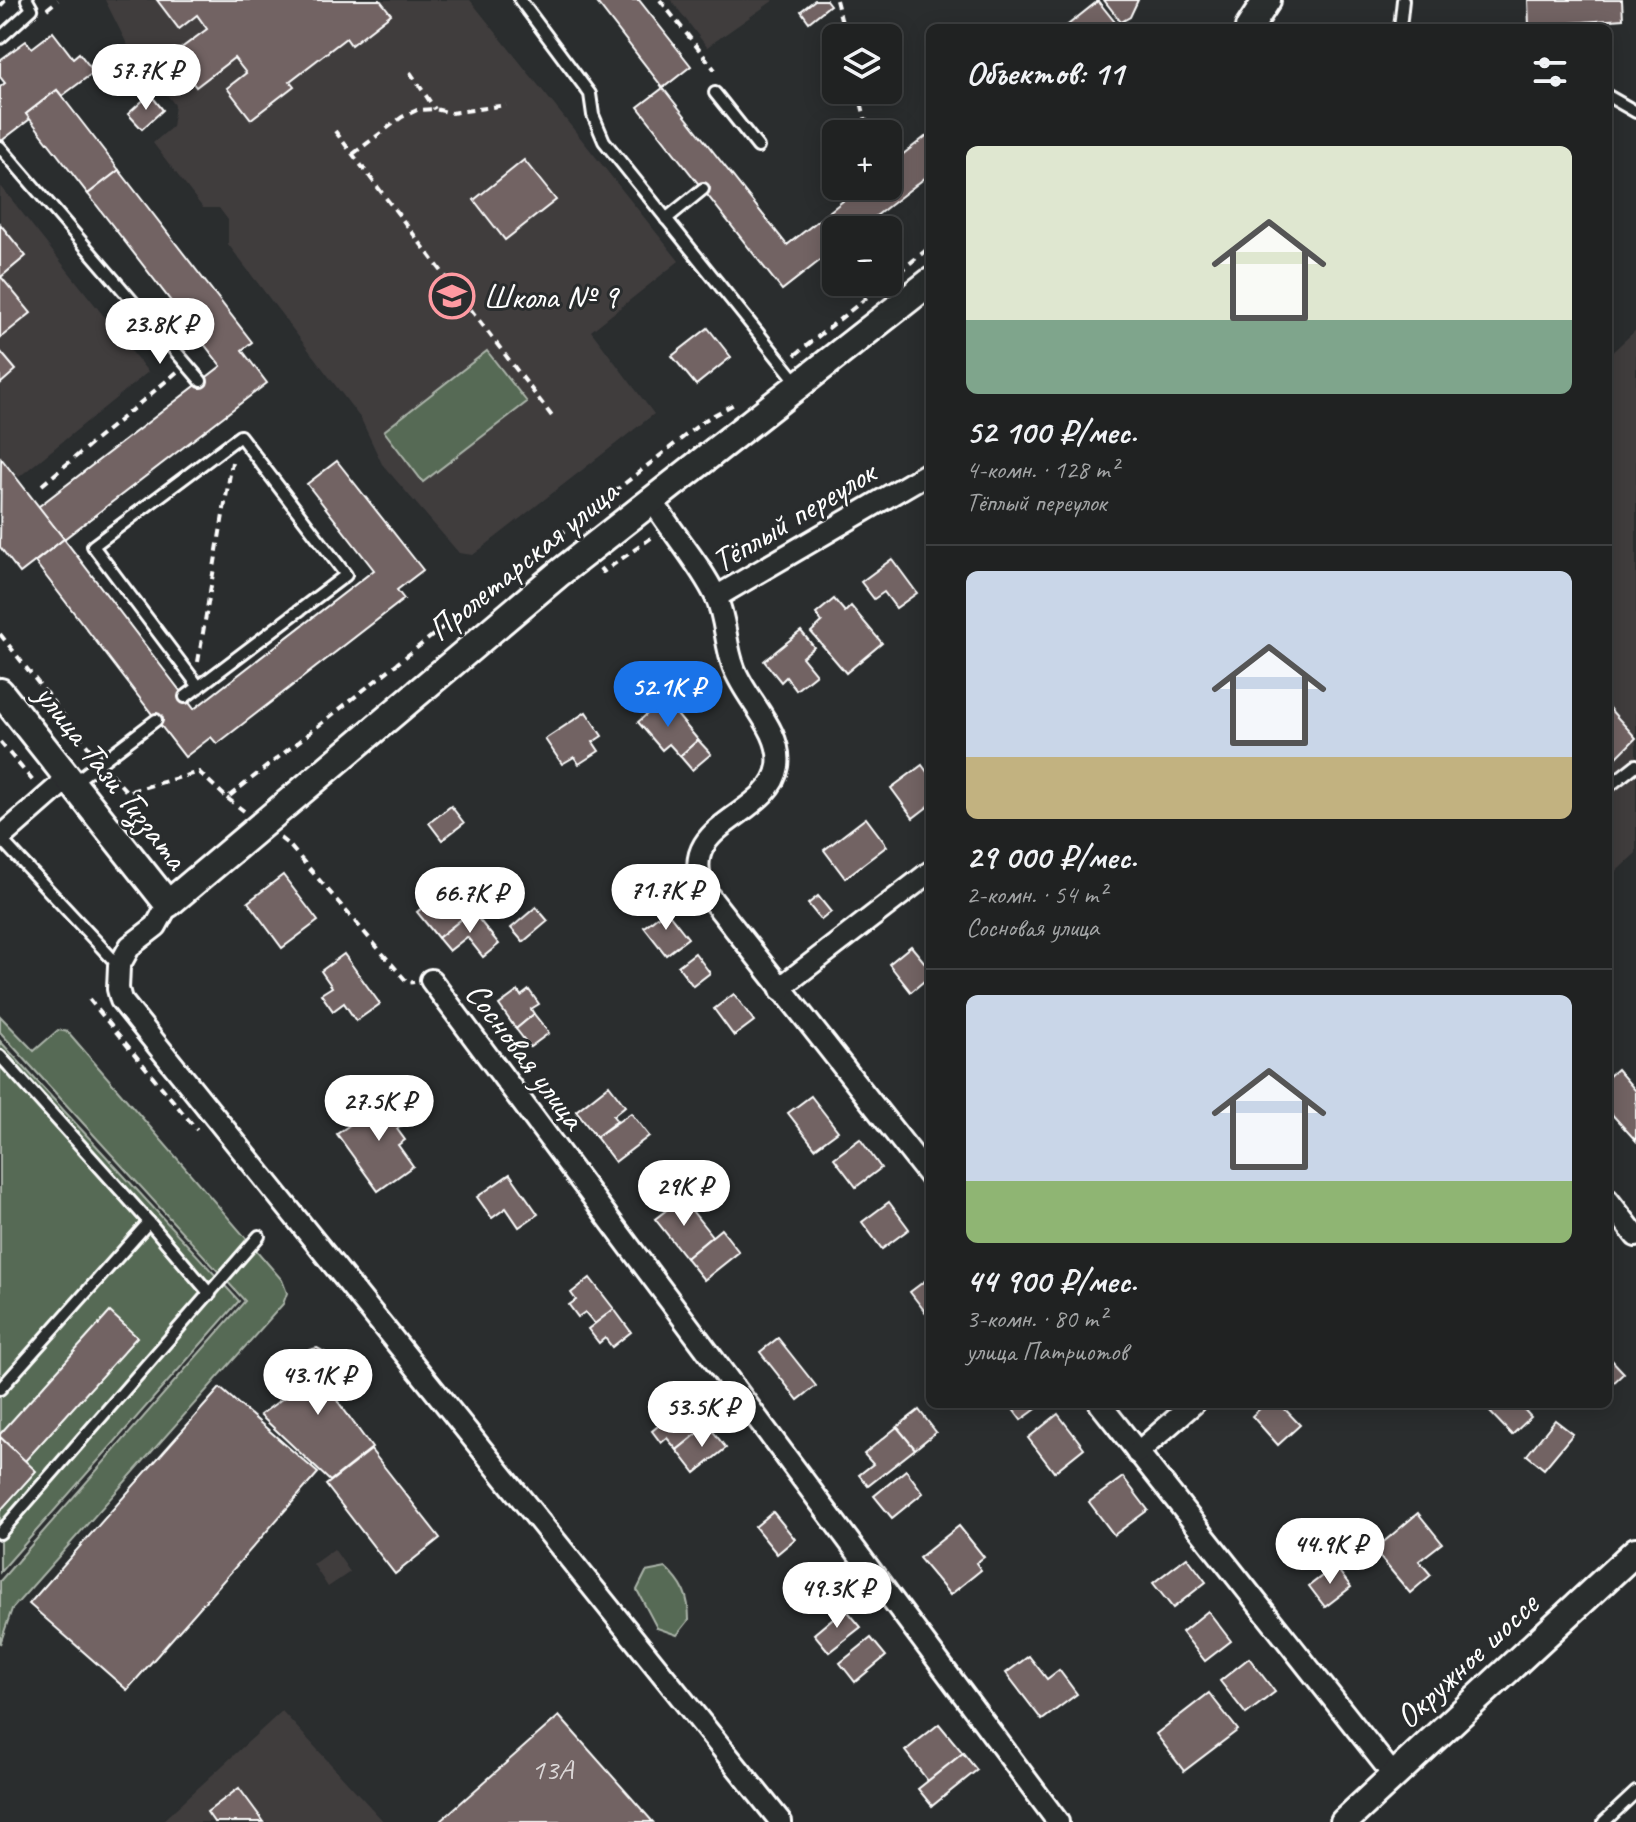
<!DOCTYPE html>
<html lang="ru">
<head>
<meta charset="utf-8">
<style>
	:root { --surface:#202222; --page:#2d2f2f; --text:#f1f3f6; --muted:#a2a4a5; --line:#3d3f40; --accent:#1a73e8 }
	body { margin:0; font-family:Caveat,sans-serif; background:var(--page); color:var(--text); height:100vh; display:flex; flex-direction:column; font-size:30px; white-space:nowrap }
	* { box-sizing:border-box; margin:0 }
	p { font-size:26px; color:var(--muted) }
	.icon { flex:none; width:44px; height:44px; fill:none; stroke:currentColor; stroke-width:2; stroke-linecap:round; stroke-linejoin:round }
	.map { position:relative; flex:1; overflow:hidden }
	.drawer { position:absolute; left:926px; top:24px; width:686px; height:1384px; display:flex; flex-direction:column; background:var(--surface); border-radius:12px; box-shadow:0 4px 20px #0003,0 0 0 2px var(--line) }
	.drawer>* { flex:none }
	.fabs { position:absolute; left:822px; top:24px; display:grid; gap:16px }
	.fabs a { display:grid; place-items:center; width:80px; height:80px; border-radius:12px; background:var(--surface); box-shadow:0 4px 20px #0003,0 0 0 2px var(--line); font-size:40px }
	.price { position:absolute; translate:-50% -68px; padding:0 18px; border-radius:28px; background:#fff; color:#222; font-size:26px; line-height:52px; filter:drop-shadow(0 2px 4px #0008) }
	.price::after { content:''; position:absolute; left:50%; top:48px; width:24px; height:18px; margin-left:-12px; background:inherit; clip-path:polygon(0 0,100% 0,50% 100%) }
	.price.current { background:var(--accent); color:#fff }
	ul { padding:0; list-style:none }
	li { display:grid; align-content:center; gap:16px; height:424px; padding:0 40px }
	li+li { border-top:2px solid var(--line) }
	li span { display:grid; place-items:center; height:248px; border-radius:12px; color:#555 }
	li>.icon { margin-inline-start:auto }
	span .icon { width:144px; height:144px; fill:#fffc; stroke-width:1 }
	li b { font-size:34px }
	h2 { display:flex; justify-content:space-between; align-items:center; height:96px; padding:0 40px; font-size:34px }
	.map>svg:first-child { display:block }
	.built { fill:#403d3e }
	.green { fill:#576a54; stroke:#abb4aa; stroke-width:2 }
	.building { fill:#726363; stroke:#fff; stroke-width:2 }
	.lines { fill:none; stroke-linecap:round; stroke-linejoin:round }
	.service-casing { stroke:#fff; stroke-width:16 }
	.minor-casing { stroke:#fff; stroke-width:26 }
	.tertiary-casing { stroke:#fff; stroke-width:32 }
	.path { stroke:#fff; stroke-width:4; stroke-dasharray:8 6; stroke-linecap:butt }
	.service { stroke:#2a2d2e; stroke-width:10 }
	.minor { stroke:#2a2d2e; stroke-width:20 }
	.tertiary { stroke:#2a2d2e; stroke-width:26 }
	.labels { text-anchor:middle; stroke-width:6; stroke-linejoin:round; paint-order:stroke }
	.number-label { font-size:30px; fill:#dcd8d8 }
	.poi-label { font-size:34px; fill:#fff; stroke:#2a2d2e; text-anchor:start }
	.street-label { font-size:34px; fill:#fff; stroke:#2a2d2e }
</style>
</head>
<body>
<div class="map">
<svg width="1636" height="1822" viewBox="0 0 1636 1822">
	<rect width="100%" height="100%" fill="#2a2d2e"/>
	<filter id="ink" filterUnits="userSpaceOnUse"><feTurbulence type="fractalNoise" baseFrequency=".0125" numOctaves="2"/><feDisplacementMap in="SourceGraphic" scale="16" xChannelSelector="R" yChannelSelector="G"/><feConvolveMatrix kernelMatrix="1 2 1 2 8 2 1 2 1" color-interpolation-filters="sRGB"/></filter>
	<g filter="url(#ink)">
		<g class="built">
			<path d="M105 0H470L679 261 591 331 654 414 473 555 459 553 382 464 361 419 228 244V220L219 208H203L153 143 172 127 175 105 127 44Z"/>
			<path d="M671 0H774L707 47Z"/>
			<path d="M0 185 148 372 19 477 0 456Z"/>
			<path d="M1636 330V853L1608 879V356Z"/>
			<path d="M334 1549 350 1572 328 1587 313 1564Z"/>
			<path d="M282 1711 384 1822H161Z"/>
		</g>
		<g class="green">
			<path d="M487 351 527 402 423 482 384 431Z"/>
			<path d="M0 1016 34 1051 58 1030 68 1032 282 1280 287 1293 283 1304 12 1609 0 1644V1581L245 1301 0 1032Z"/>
			<path d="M0 1041 239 1301 0 1572Z"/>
			<path d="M666 1568C683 1584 689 1596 689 1620L677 1635 657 1628 637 1590 646 1572Z"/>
		</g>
		<g class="building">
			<path d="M157 0H380L391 14 351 45 346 38 290 81 294 86 251 119 227 88 246 73 234 58 196 87 172 55 207 29 197 15 179 29Z"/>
			<path d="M595 0H639L691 66 663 88Z"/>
			<path d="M815 0H826L830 5 809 22 801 11Z"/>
			<path d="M1104 0H1138L1130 17 1121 22Z"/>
			<path d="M1528 0H1622L1623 19 1529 26Z"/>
			<path d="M1098 1 1118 26 1116 28H1064Z"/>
			<path d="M53 32 73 58 79 53 94 72 62 96 57 90 26 114 30 119 0 142V87L5 83 0 77V60L26 41 32 48Z"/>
			<path d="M663 88 787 245 862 186H888V166L930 133V174L858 230H836V248L782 290 638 107Z"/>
			<path d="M57 90 119 170 88 194 26 114Z"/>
			<path d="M150 94 163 110 142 129 128 114Z"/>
			<path d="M524 160 556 200 505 240 474 200Z"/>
			<path d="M119 170 252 342 242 350 267 383 64 539 38 507 221 366 88 194Z"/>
			<path d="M0 224 26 256 1 277 31 313 0 338Z"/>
			<path d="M708 328 731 357 696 385 672 356Z"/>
			<path d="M0 351 16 370 0 384Z"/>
			<path d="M1 458 64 539 20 573 0 547Z"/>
			<path d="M337 461 423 570 397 590 404 599 217 744 211 737 185 757 35 562 64 539 194 709 374 570 307 484Z"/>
			<path d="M892 559 917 593 896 608 884 592 874 599 861 582Z"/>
			<path d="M834 599 845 612 851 606 882 643 846 673 811 632 822 622 816 614Z"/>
			<path d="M801 631 814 647 802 657 816 674 796 690 786 677 781 682 764 661Z"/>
			<path d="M664 699 698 740 680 756 669 744 662 750 638 722Z"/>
			<path d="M1608 707 1636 738 1613 761 1608 756Z"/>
			<path d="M586 712 602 736 593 742 599 751 579 764 574 757 562 764 545 739Z"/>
			<path d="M698 740 711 754 692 770 680 756Z"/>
			<path d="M922 765 930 776V805L913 818 891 788Z"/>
			<path d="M451 806 464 823 442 840 429 823Z"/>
			<path d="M866 818 887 846 845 878 824 850Z"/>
			<path d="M283 875 318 921 282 948 248 902Z"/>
			<path d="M450 885 472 911 438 938 417 912Z"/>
			<path d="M818 896 831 912 821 920 808 904Z"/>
			<path d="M536 907 548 921 523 942 511 928Z"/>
			<path d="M666 910 688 938 666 955 644 927Z"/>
			<path d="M472 911 499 944 483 957 467 937 449 951 438 938Z"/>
			<path d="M911 946 930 969V976L911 992 889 964Z"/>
			<path d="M695 953 710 973 693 986 678 966Z"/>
			<path d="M344 954 380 1004 356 1021 344 1003 333 1011 321 994 332 987 321 971Z"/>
			<path d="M529 990 539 1004 531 1009 534 1014 516 1029 499 1005 518 991 521 996Z"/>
			<path d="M734 994 754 1021 734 1036 714 1009Z"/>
			<path d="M534 1014 549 1033 530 1047 516 1029Z"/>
			<path d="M1617 1069 1636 1091V1141L1608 1110V1077Z"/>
			<path d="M609 1085 625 1106 613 1116 617 1121 596 1137 576 1111Z"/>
			<path d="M811 1096 838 1131 815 1148 788 1113Z"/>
			<path d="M397 1098 412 1119 397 1129 405 1140 398 1145 413 1166 378 1191 337 1134 379 1104 382 1108Z"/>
			<path d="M631 1113 649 1136 615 1162 596 1137Z"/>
			<path d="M860 1139 881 1168 856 1187 834 1158Z"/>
			<path d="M510 1174 538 1214 519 1227 506 1208 492 1218 477 1197Z"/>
			<path d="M682 1198 712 1236 686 1258 655 1219Z"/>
			<path d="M889 1202 909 1229 882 1249 862 1222Z"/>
			<path d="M721 1229 739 1252 704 1280 686 1258Z"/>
			<path d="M930 1277V1318L910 1292Z"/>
			<path d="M590 1278 614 1309 595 1324 585 1312 578 1317 569 1305 576 1300 571 1293Z"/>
			<path d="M614 1309 631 1332 612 1347 605 1338 599 1343 588 1329Z"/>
			<path d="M110 1312 137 1337 25 1461 0 1437V1434Z"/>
			<path d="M778 1338 816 1386 798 1400 760 1352Z"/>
			<path d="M317 1348 337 1359 342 1378 331 1392 372 1448 330 1481 260 1415 298 1387 293 1371 295 1364 309 1350Z"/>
			<path d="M1608 1356 1624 1373 1608 1388Z"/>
			<path d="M220 1388 318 1473 127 1690 29 1604Z"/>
			<path d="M689 1401 708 1425 677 1450 667 1438 661 1443 652 1431Z"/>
			<path d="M1009 1404H1043L1021 1420Z"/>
			<path d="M1265 1404H1280L1300 1425 1278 1445 1252 1416Z"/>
			<path d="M1492 1404H1519L1531 1417 1512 1435 1487 1409Z"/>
			<path d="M919 1410 936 1432 915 1449 897 1427Z"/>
			<path d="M1058 1414 1084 1448 1054 1472 1028 1438Z"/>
			<path d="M1555 1420 1573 1434 1544 1469 1527 1455Z"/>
			<path d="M708 1425 726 1448 695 1473 677 1450Z"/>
			<path d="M897 1427 915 1449 868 1486 859 1475 873 1464 864 1454Z"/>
			<path d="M0 1437 36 1471 0 1511Z"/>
			<path d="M371 1450 440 1538 395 1574 326 1485Z"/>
			<path d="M906 1470 923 1493 892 1518 874 1496Z"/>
			<path d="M1123 1477 1148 1510 1114 1535 1089 1502Z"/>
			<path d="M773 1512 795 1539 777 1554 755 1527Z"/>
			<path d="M1418 1513 1442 1543 1419 1561 1431 1575 1410 1593 1374 1550Z"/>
			<path d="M959 1526 984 1557 976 1563 981 1570 950 1595 919 1558Z"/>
			<path d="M1187 1557 1206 1582 1173 1608 1153 1583Z"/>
			<path d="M1335 1566 1351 1587 1325 1607 1309 1586Z"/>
			<path d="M845 1608 861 1627 829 1652 814 1634Z"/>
			<path d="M1208 1611 1231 1641 1205 1661 1182 1632Z"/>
			<path d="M871 1638 886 1656 855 1682 840 1663Z"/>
			<path d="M1029 1656 1047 1679 1059 1670 1077 1694 1042 1720 1006 1673Z"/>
			<path d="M1249 1658 1275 1692 1246 1714 1220 1681Z"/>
			<path d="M1209 1693 1238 1730 1184 1771 1156 1734Z"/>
			<path d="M559 1716 653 1822H439Z"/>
			<path d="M939 1724 963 1753 928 1781 905 1751Z"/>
			<path d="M963 1753 977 1770 932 1806 918 1789Z"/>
			<path d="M239 1788 264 1822H214L207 1812Z"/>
		</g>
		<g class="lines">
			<g class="service-casing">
				<g id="service">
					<path d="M520 0 590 94 593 115 604 141 798 383"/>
					<path d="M1400 28 1403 0"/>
					<path d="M0 38 32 9 27 0"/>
					<path d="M715 93 758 147"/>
					<path d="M1608 96 1636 112"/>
					<path d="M0 147 201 381"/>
					<path d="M666 219 703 189"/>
					<path d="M185 697 346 575 240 436 93 546 199 687"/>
					<path d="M72 784 156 720"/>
					<path d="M1608 787 1636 765"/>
					<path d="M0 838 119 966"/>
					<path d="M0 1056 149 1222 210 1294"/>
					<path d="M0 1389 149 1222"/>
					<path d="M0 1533 259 1236"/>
					<path d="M1604 1822 1636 1792"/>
				</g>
			</g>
			<g class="minor-casing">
				<g id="minor">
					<path d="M652 500C671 531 701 565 716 597 726 618 725 645 734 668 745 699 783 731 778 766 770 818 672 823 705 891L930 1177"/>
					<path d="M716 597 930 472"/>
					<path d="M0 838 67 779"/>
					<path d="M168 904 156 926 130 946 119 966 118 989 121 1000 781 1822"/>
					<path d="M431 980 1058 1822"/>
					<path d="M781 990 785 984 930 872"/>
					<path d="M1608 1200 1636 1236"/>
					<path d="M1100 1404 1394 1776"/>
					<path d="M1137 1453 1193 1404"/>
				</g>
			</g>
			<g class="tertiary-casing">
				<g id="tertiary">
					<path d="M1249 28 1267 0"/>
					<path d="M0 692 168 904 557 575 930 282"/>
					<path d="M1344 1822 1636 1551"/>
				</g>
			</g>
			<g class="path">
				<path d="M660 0 715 70"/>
				<path d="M836 0 846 38"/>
				<path d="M0 6 6 0"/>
				<path d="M47 9 58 0"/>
				<path d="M104 70 161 86 172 83"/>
				<path d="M410 72 435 109"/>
				<path d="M858 90 869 134"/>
				<path d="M335 131 554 419"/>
				<path d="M353 154 402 117 417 110 435 109 451 113 506 105"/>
				<path d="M888 281 930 247"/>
				<path d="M795 355 886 282"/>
				<path d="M42 485 177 372"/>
				<path d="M600 568 603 572 654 536"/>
				<path d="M0 634 92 752"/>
				<path d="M198 662 232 462"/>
				<path d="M0 742 33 781 31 784"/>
				<path d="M111 774 127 792 199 772 227 798 705 420 734 404"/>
				<path d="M227 798 244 811"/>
				<path d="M280 838 290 846 408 983 414 982"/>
				<path d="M89 999 197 1130"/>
			</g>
			<use href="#service" class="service"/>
			<use href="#minor" class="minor"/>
			<use href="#tertiary" class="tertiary"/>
		</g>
	</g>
	<defs>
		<g id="school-ring" transform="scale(2.3)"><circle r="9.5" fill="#2a2d2e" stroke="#ff9aa2" stroke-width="1.5"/><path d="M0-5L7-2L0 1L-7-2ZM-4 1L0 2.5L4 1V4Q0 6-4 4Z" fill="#ff9aa2"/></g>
	</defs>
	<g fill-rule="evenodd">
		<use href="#school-ring" x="452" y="296"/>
	</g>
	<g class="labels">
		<g class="number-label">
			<text x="552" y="1779">13А</text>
		</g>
		<g class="poi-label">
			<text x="483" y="308">Школа № 9</text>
		</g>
		<g class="street-label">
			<text transform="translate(793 516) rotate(-31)" y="12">Тёплый переулок</text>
			<text transform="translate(522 560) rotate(-39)" y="12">Пролетарская улица</text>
			<text transform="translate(112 776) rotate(52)" y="12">улица Тази Гиззата</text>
			<text transform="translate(526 1055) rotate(53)" y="12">Сосновая улица</text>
			<text transform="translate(1466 1660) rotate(-43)" y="12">Окружное шоссе</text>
		</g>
	</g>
</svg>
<div class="fabs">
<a><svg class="icon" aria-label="layers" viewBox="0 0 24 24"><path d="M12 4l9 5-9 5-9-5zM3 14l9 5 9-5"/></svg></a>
<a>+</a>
<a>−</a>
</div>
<b class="price" style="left:146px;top:112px">57.7K ₽</b>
<b class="price" style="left:160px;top:366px">23.8K ₽</b>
<b class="price current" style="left:668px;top:729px">52.1K ₽</b>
<b class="price" style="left:666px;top:932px">71.7K ₽</b>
<b class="price" style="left:470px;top:935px">66.7K ₽</b>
<b class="price" style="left:379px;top:1143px">27.5K ₽</b>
<b class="price" style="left:684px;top:1228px">29K ₽</b>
<b class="price" style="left:318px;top:1417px">43.1K ₽</b>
<b class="price" style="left:702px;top:1449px">53.5K ₽</b>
<b class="price" style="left:1330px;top:1586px">44.9K ₽</b>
<b class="price" style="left:837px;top:1630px">49.3K ₽</b>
<section class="drawer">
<h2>Объектов: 11<svg class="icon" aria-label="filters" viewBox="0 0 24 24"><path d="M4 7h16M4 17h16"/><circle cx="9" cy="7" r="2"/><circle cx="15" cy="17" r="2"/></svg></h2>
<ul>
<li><span style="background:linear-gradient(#dfe7d0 70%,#7fa58c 0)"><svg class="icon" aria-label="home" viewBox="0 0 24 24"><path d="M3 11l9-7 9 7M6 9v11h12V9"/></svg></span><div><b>52 100 ₽/мес.</b><p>4-комн. · 128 m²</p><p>Тёплый переулок</p></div></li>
<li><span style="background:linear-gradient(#c9d6e8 75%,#c2b280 0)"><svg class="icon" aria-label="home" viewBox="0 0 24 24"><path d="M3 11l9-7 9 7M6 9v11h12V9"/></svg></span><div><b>29 000 ₽/мес.</b><p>2-комн. · 54 m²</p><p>Сосновая улица</p></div></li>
<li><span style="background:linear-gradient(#c9d6e8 75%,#8fb573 0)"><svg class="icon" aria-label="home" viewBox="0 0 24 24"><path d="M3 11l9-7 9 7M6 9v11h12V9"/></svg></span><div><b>44 900 ₽/мес.</b><p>3-комн. · 80 m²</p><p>улица Патриотов</p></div></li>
</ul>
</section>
</div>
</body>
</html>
